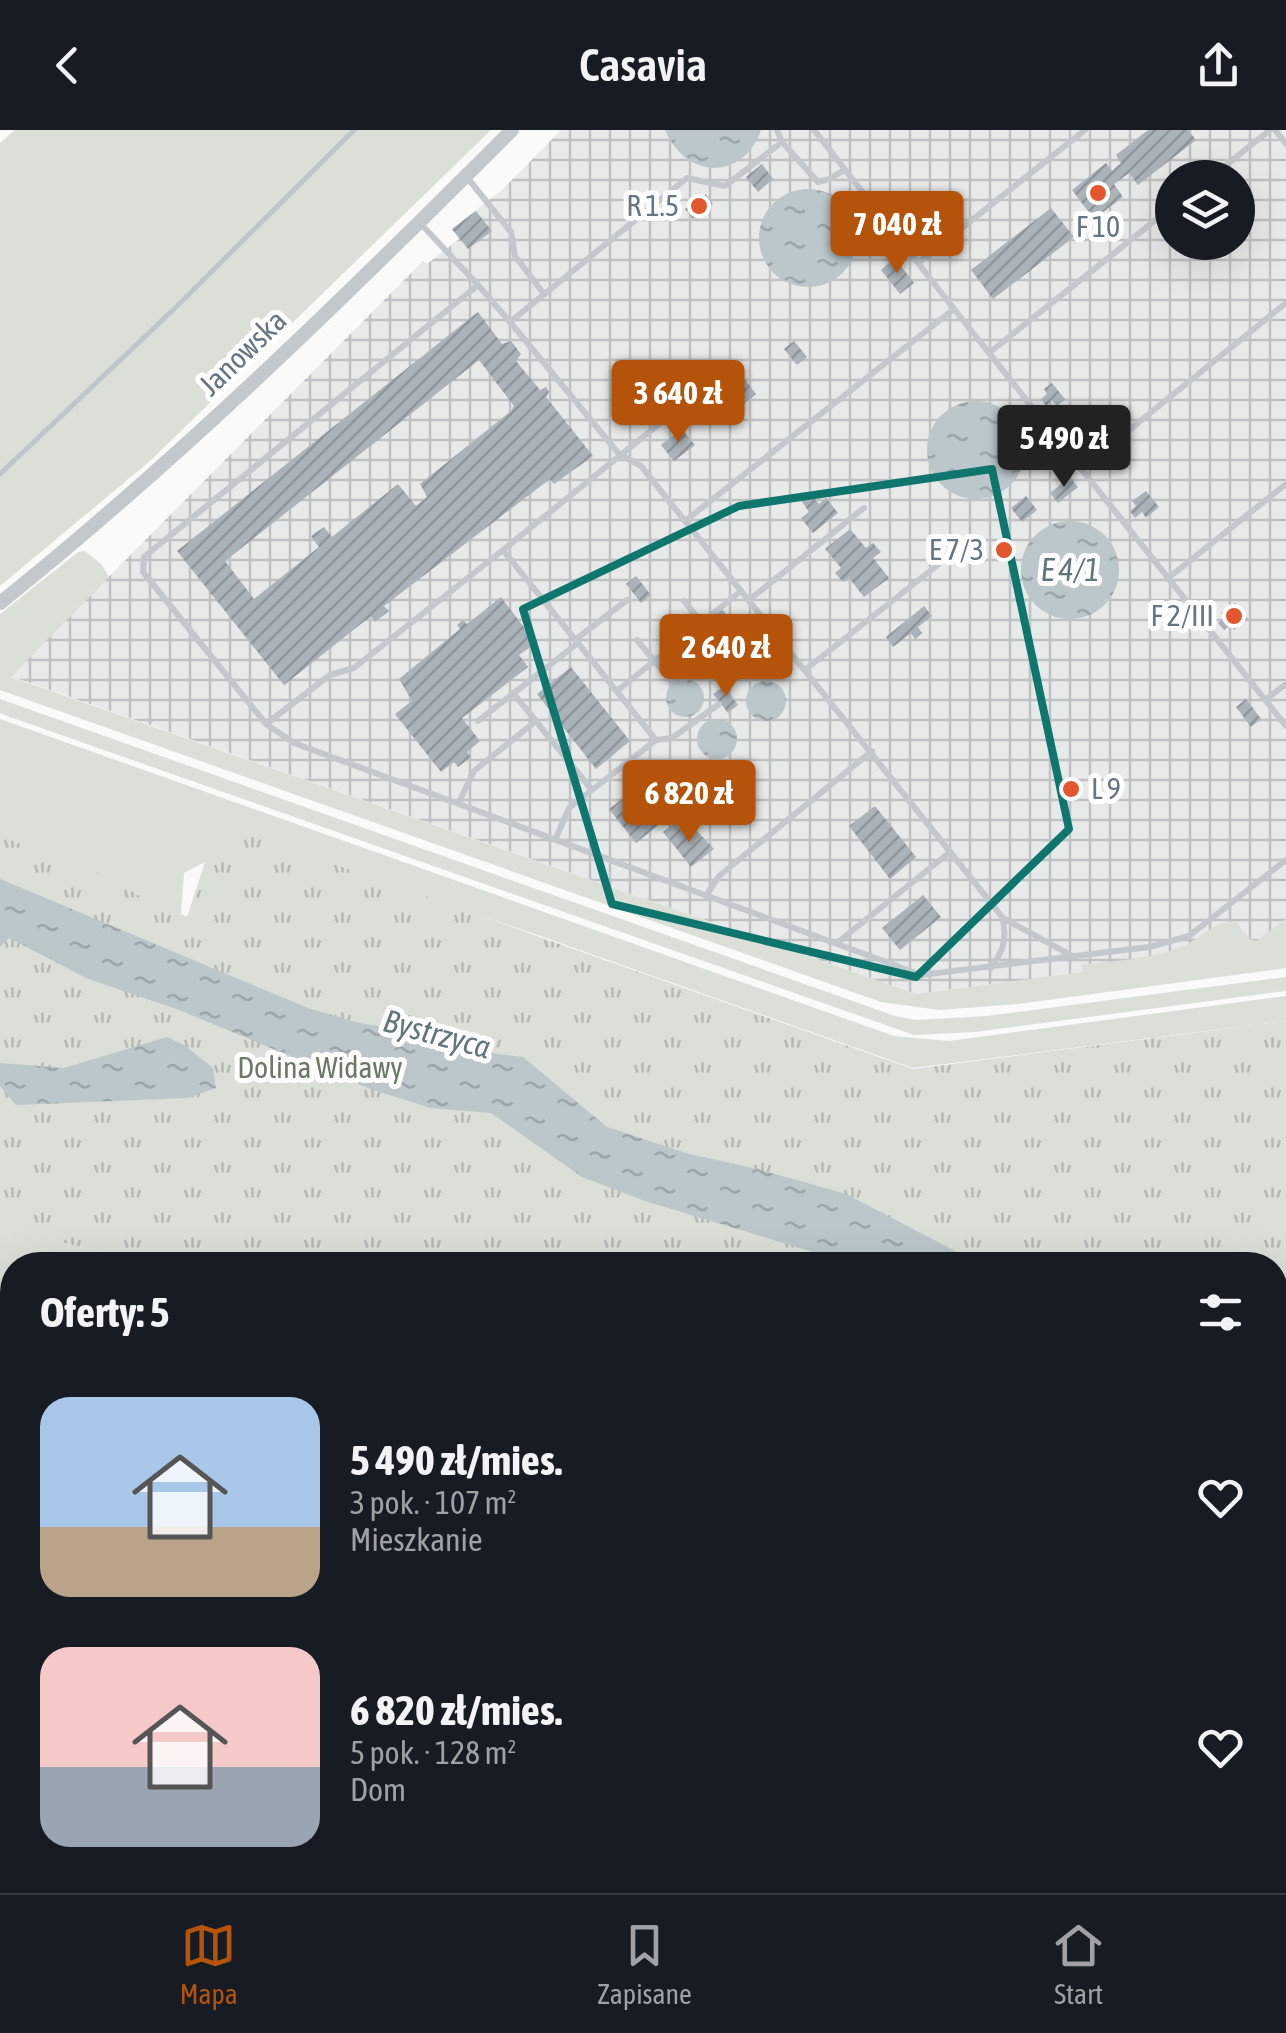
<!DOCTYPE html>
<html lang="pl">
<head>
<meta charset="utf-8">
<style>
	:root { --surface:#171b24; --page:#242831; --text:#f1f3f6; --muted:#9ea1a6; --line:#363941; --accent:#b45309 }
	body { margin:0; font-family:"Asap Condensed",sans-serif; background:var(--page); color:var(--text); height:100vh; display:flex; flex-direction:column; font-size:38px; white-space:nowrap }
	* { box-sizing:border-box; margin:0 }
	p { font-size:32px; color:var(--muted) }
	.icon { flex:none; width:55px; height:55px; fill:none; stroke:currentColor; stroke-width:2; stroke-linecap:round; stroke-linejoin:round }
	.map { position:relative; flex:1; overflow:hidden }
	.panel { position:absolute; left:0px; top:1122px; width:1288px; height:642px; display:flex; flex-direction:column; background:var(--surface); border-radius:40px 40px 0 0; box-shadow:0 10px 40px #0002 }
	.panel>* { flex:none }
	.buttons { position:absolute; left:1155px; top:30px; display:grid; gap:20px }
	.buttons a { display:grid; place-items:center; width:100px; height:100px; border-radius:50%; background:var(--surface); box-shadow:0 10px 40px #0002; font-size:50px }
	.price { position:absolute; translate:-50% -85px; padding:0 22px; border-radius:10px; background:var(--accent); color:#fff; font-size:32px; line-height:65px; filter:drop-shadow(0 2px 5px #0008) }
	.price::after { content:''; position:absolute; left:50%; top:60px; width:30px; height:22px; margin-left:-15px; background:inherit; clip-path:polygon(0 0,100% 0,50% 100%) }
	.price.on { background:#222; color:#fff }
	ul { padding:0; list-style:none }
	li { display:flex; align-items:center; gap:30px; height:250px; padding:0 40px }
	li span { display:grid; place-items:center; flex:none; width:280px; height:200px; border-radius:30px; color:#555 }
	li>.icon { margin-inline-start:auto }
	span .icon { width:120px; height:120px; fill:#fffc; stroke-width:1 }
	li b { font-size:42px }
	h2 { display:flex; justify-content:space-between; align-items:center; height:120px; padding:0 40px; font-size:42px }
	header { display:flex; justify-content:space-between; align-items:center; height:130px; padding:0 40px; background:var(--surface); font-size:45px; font-weight:600 }
	.menu { display:flex; justify-content:space-around; align-items:center; height:140px; border-top:2px solid var(--line); background:var(--surface); font-size:28px; color:var(--muted) }
	.menu a { display:grid; justify-items:center; gap:5px }
	.menu .on { color:var(--accent) }
	.map>svg:first-child { display:block }
	.industrial { fill:url(#industrial-grid); fill-rule:evenodd }
	.green { fill:#dadfd7 }
	.park { fill:url(#park-tufts) }
	.water { fill:url(#water-ripples) }
	.lines { fill:none; stroke-linecap:round; stroke-linejoin:round }
	.stream { stroke:#bbc7cb; stroke-width:5 }
	.building { fill:url(#building-hatch); fill-rule:evenodd }
	.lane { stroke:#c3c8cc; stroke-width:6 }
	.street { stroke:#c3c8cc; stroke-width:14 }
	.marked { fill:none; stroke:#0f766e; stroke-width:8; stroke-linejoin:round }
	.poi-dot { fill:#e4572e; stroke:#fff; stroke-width:4 }
	.labels { text-anchor:middle; stroke-width:10; stroke-linejoin:round; paint-order:stroke }
	.poi-label { font-size:30px; fill:#657683; stroke:#fff; text-anchor:end }
	.street-label { font-size:30px; fill:#657683; stroke:#fff }
	.park-label { font-size:30px; fill:#687a64; stroke:#fff }
	.water-label { font-size:32px; font-style:italic; fill:#60757c; stroke:#fff }
</style>
</head>
<body>
<header><svg class="icon" aria-label="back" viewBox="0 0 24 24"><path d="M15 5l-7 7 7 7"/></svg>Casavia<svg class="icon" aria-label="share" viewBox="0 0 24 24"><path d="M12 15V3M7 8l5-5 5 5M5 13v7h14v-7"/></svg></header>
<div class="map">
<svg width="1286" height="1763" viewBox="0 0 1286 1763">
	<defs>
		<pattern id="industrial-grid" width="8" height="8" patternUnits="userSpaceOnUse" patternTransform="scale(2.5)"><rect width="8" height="8" fill="#e8e9e9"/><path d="M0 4h8M4 0v8" fill="none" stroke="#c0c1c2"/></pattern>
		<pattern id="park-tufts" width="24" height="20" patternUnits="userSpaceOnUse" patternTransform="scale(2.5)"><rect width="24" height="20" fill="#dadfd7"/><path d="M3 7l-1-3M5 7V3M7 7l1-3M15 17l-1-3M17 17v-4M19 17l1-3" fill="none" stroke="#b4b9b4"/></pattern>
		<pattern id="water-ripples" width="26" height="14" patternUnits="userSpaceOnUse" patternTransform="scale(2.5)"><rect width="26" height="14" fill="#bbc7cb"/><path d="M2 4q2-2 4 0t4 0M15 11q2-2 4 0t4 0" fill="none" stroke="#9ca6aa"/></pattern>
		<pattern id="building-hatch" width="6" height="6" patternUnits="userSpaceOnUse" patternTransform="scale(2.5)"><rect width="6" height="6" fill="#aab3b9"/><path d="M-1 1l2-2M0 6l6-6M5 7l2-2" fill="none" stroke="#8e969c"/></pattern>
	</defs>
	<rect width="100%" height="100%" fill="#fafaf8"/>
	<path class="industrial" d="M561 0H1286V816L916 864 10 546 423 131 427 134 459 109 452 99 503 59ZM1172 48H1238V112H1172Z"/>
	<g class="green">
		<path d="M15 0H491L150 331 0 456V13Z"/>
		<path d="M85 421 102 435 109 447 11 547 916 864 1083 842 1082 835C1115 830 1155 829 1186 815 1204 806 1215 790 1236 792L1250 809 1256 811 1286 789V838L1018 874 939 880 881 872 0 560V484L78 422Z"/>
		<path d="M0 569 895 886 915 890 987 886 1286 847V861L975 902 914 905 10 587 0 583Z"/>
		<path d="M0 589 894 906 949 911 1286 866V891L913 938 529 802 341 741 231 718 184 743 181 784 474 921 0 749Z"/>
		<path d="M0 1086 159 1133 100 1121 98 1135H12V1752H507L510 1763H0Z"/>
		<path d="M748 1753V1763H524L512 1753Z"/>
	</g>
	<path class="park" d="M218 693 913 939 1286 891V1763H765L766 1752H1275V1135H156L0 1097V706L106 746 185 793Z"/>
	<g class="water">
		<path d="M665 0H761C742 52 686 49 665 0Z"/>
		<circle cx="808" cy="108" r="49"/>
		<circle cx="976" cy="320" r="49"/>
		<circle cx="1070" cy="440" r="49"/>
		<circle cx="734" cy="530" r="19"/>
		<circle cx="685" cy="568" r="19"/>
		<circle cx="766" cy="571" r="20"/>
		<circle cx="717" cy="609" r="20"/>
		<path d="M0 749 308 878 359 893 432 905 474 921 523 927 607 997 689 1024 758 1039 846 1064 982 1135H844L833 1128 645 1071 582 1047 491 983 431 978 373 960 179 880 86 848 9 808 0 817Z"/>
		<path d="M167 907 184 915 213 938 216 958 187 968 16 975 0 956V933L64 938Z"/>
	</g>
	<g class="lines">
		<g class="stream">
			<path d="M0 344 172 181 354 0"/>
			<path d="M781 1752 782 1763"/>
			<path d="M50 1763 56 1752"/>
		</g>
	</g>
	<g class="building">
		<path d="M1148 0H1188L1196 10 1138 55 1129 43 1114 54 1123 67 1094 89 1072 60 1106 33 1112 41 1121 33 1116 25Z"/>
		<path d="M762 34 773 49 758 62 746 47Z"/>
		<path d="M706 64 713 74 693 89 685 79Z"/>
		<path d="M1051 78 1074 107 993 169 971 140Z"/>
		<path d="M476 81 492 101 468 119 452 99Z"/>
		<path d="M895 128 914 153 900 164 881 140Z"/>
		<path d="M478 182 502 214 511 211 521 224 516 231 540 260 546 257 549 262 546 267 593 326 554 354 550 349 384 476 389 481 375 492 371 486 284 555 177 421ZM479 230 514 276 511 281 420 354 427 367 416 376 398 354 332 407 324 397 311 406 319 417 254 469 225 431Z"/>
		<path d="M794 211 807 227 797 235 784 219Z"/>
		<path d="M744 248 756 264 726 288 714 273Z"/>
		<path d="M1052 253 1065 269 1057 276 1052 270 1046 276 1041 269 1047 264 1044 259Z"/>
		<path d="M682 299 695 315 674 331 661 315Z"/>
		<path d="M1070 347 1078 357 1058 373 1050 363Z"/>
		<path d="M1146 361 1159 377 1146 388 1142 382 1135 388 1130 381 1136 376 1132 371Z"/>
		<path d="M810 363 819 374 826 368 838 383 813 403 801 388 809 382 801 370Z"/>
		<path d="M1026 366 1037 380 1022 392 1011 378Z"/>
		<path d="M850 399 866 418 873 413 881 422 873 428 889 448 864 467 849 448 843 452 835 443 841 438 825 419Z"/>
		<path d="M636 446 651 465 641 473 626 454Z"/>
		<path d="M501 467 536 513 519 525 528 537 462 588 480 611 467 622 471 627 458 637 454 632 441 642 395 584 412 571 399 549 460 499 457 495 463 490 467 494Z"/>
		<path d="M1235 473 1248 489 1234 500 1230 495 1224 500 1218 493 1225 488 1221 483Z"/>
		<path d="M924 476 932 486 918 497 922 503 915 509 911 503 893 517 886 507Z"/>
		<path d="M722 479 730 489 710 504 703 495Z"/>
		<path d="M571 537 630 611 596 639 537 564Z"/>
		<path d="M724 556 738 575 728 583 713 564Z"/>
		<path d="M1246 569 1261 589 1251 597 1236 577Z"/>
		<path d="M644 652 670 686 636 713 609 679Z"/>
		<path d="M875 676 916 727 890 749 849 696Z"/>
		<path d="M675 693 686 707 696 700 714 719 691 737 663 702Z"/>
		<path d="M923 765 941 787 900 820 882 798Z"/>
	</g>
	<g class="lines">
		<g class="lane">
			<path d="M777 0 782 12 725 56 687 48 510 192 619 324 641 336 1003 788 1074 827"/>
			<path d="M814 0 918 133 1085 0"/>
			<path d="M1275 0 1286 14"/>
			<path d="M782 12 818 52 830 49 844 40"/>
			<path d="M466 46 511 102 515 126 544 164"/>
			<path d="M1210 48 1270 0"/>
			<path d="M420 93 478 155 144 427 143 442 266 594 294 613 921 845 1149 817 1189 806 1286 730"/>
			<path d="M478 155 510 192"/>
			<path d="M954 179 1286 596"/>
			<path d="M989 223 1172 77"/>
			<path d="M1081 339 1286 173"/>
			<path d="M685 391 954 179 918 133"/>
			<path d="M1167 449 1286 354"/>
			<path d="M749 470 864 378"/>
			<path d="M684 471 701 492"/>
			<path d="M700 494 718 517"/>
			<path d="M575 510 627 470"/>
			<path d="M637 510 672 552"/>
			<path d="M806 539 939 434"/>
			<path d="M617 561 741 461"/>
			<path d="M513 563 592 660"/>
			<path d="M1265 570 1286 554"/>
			<path d="M478 591 578 513"/>
			<path d="M266 594 330 545 354 538 503 420"/>
			<path d="M656 610 672 608 719 574"/>
			<path d="M459 672 474 641 536 591"/>
			<path d="M556 708 569 678 656 610 503 420 731 236"/>
			<path d="M706 766 719 746 872 621"/>
			<path d="M837 813 950 722"/>
			<path d="M991 838C1003 821 1007 811 1003 790"/>
		</g>
		<path class="street" d="M0 473C181 328 348 164 512 0"/>
	</g>
	<path class="marked" d="M992 339 1069 699 916 847 612 774 523 479 739 376Z"/>
	<g class="poi-dot">
		<circle cx="1098" cy="63" r="10"/>
		<circle cx="699" cy="76" r="10"/>
		<circle cx="1004" cy="420" r="10"/>
		<circle cx="1234" cy="486" r="10"/>
		<circle cx="1071" cy="659" r="10"/>
	</g>
	<g class="labels">
		<g class="poi-label">
			<text x="679" y="86">R 1.5</text>
			<text x="1098" y="107" text-anchor="middle">F 10</text>
			<text x="984" y="430">E 7/3</text>
			<text x="1214" y="496">F 2/III</text>
			<text x="1091" y="669" text-anchor="start">L 9</text>
		</g>
		<g class="street-label">
			<text transform="translate(243 223) rotate(-44)" y="10">Janowska</text>
		</g>
		<g class="park-label">
			<text x="320" y="948">Dolina Widawy</text>
		</g>
		<g class="water-label">
			<text x="1070" y="451">E 4/1</text>
			<text transform="translate(437 904) rotate(15)" y="11">Bystrzyca</text>
		</g>
	</g>
</svg>
<div class="buttons">
<a><svg class="icon" aria-label="layers" viewBox="0 0 24 24"><path d="M12 4l9 5-9 5-9-5zM3 14l9 5 9-5"/></svg></a>
</div>
<b class="price" style="left:897px;top:146px">7 040 zł</b>
<b class="price" style="left:678px;top:315px">3 640 zł</b>
<b class="price on" style="left:1064px;top:360px">5 490 zł</b>
<b class="price" style="left:726px;top:569px">2 640 zł</b>
<b class="price" style="left:689px;top:715px">6 820 zł</b>
<section class="panel">
<h2>Oferty: 5<svg class="icon" aria-label="filters" viewBox="0 0 24 24"><path d="M4 7h16M4 17h16"/><circle cx="9" cy="7" r="2"/><circle cx="15" cy="17" r="2"/></svg></h2>
<ul>
<li><span style="background:linear-gradient(#a9c7e8 65%,#b9a48a 0)"><svg class="icon" aria-label="home" viewBox="0 0 24 24"><path d="M3 11l9-7 9 7M6 9v11h12V9"/></svg></span><div><b>5 490 zł/mies.</b><p>3 pok. · 107 m²</p><p>Mieszkanie</p></div><svg class="icon" aria-label="heart" viewBox="0 0 24 24"><path d="M12 20l-8-8c-3-5 5-10 8-4 3-6 11-1 8 4z"/></svg></li>
<li><span style="background:linear-gradient(#f6c9c9 60%,#9aa5b1 0)"><svg class="icon" aria-label="home" viewBox="0 0 24 24"><path d="M3 11l9-7 9 7M6 9v11h12V9"/></svg></span><div><b>6 820 zł/mies.</b><p>5 pok. · 128 m²</p><p>Dom</p></div><svg class="icon" aria-label="heart" viewBox="0 0 24 24"><path d="M12 20l-8-8c-3-5 5-10 8-4 3-6 11-1 8 4z"/></svg></li>
</ul>
</section>
</div>
<nav class="menu">
<a class="on"><svg class="icon" aria-label="map" viewBox="0 0 24 24"><path d="M3 6l6-2 6 2 6-2v14l-6 2-6-2-6 2zM9 4v14M15 6v14"/></svg>Mapa</a>
<a><svg class="icon" aria-label="saved" viewBox="0 0 24 24"><path d="M7 4h10v16l-5-4-5 4z"/></svg>Zapisane</a>
<a><svg class="icon" aria-label="home" viewBox="0 0 24 24"><path d="M3 11l9-7 9 7M6 9v11h12V9"/></svg>Start</a>
</nav>
</body>
</html>
